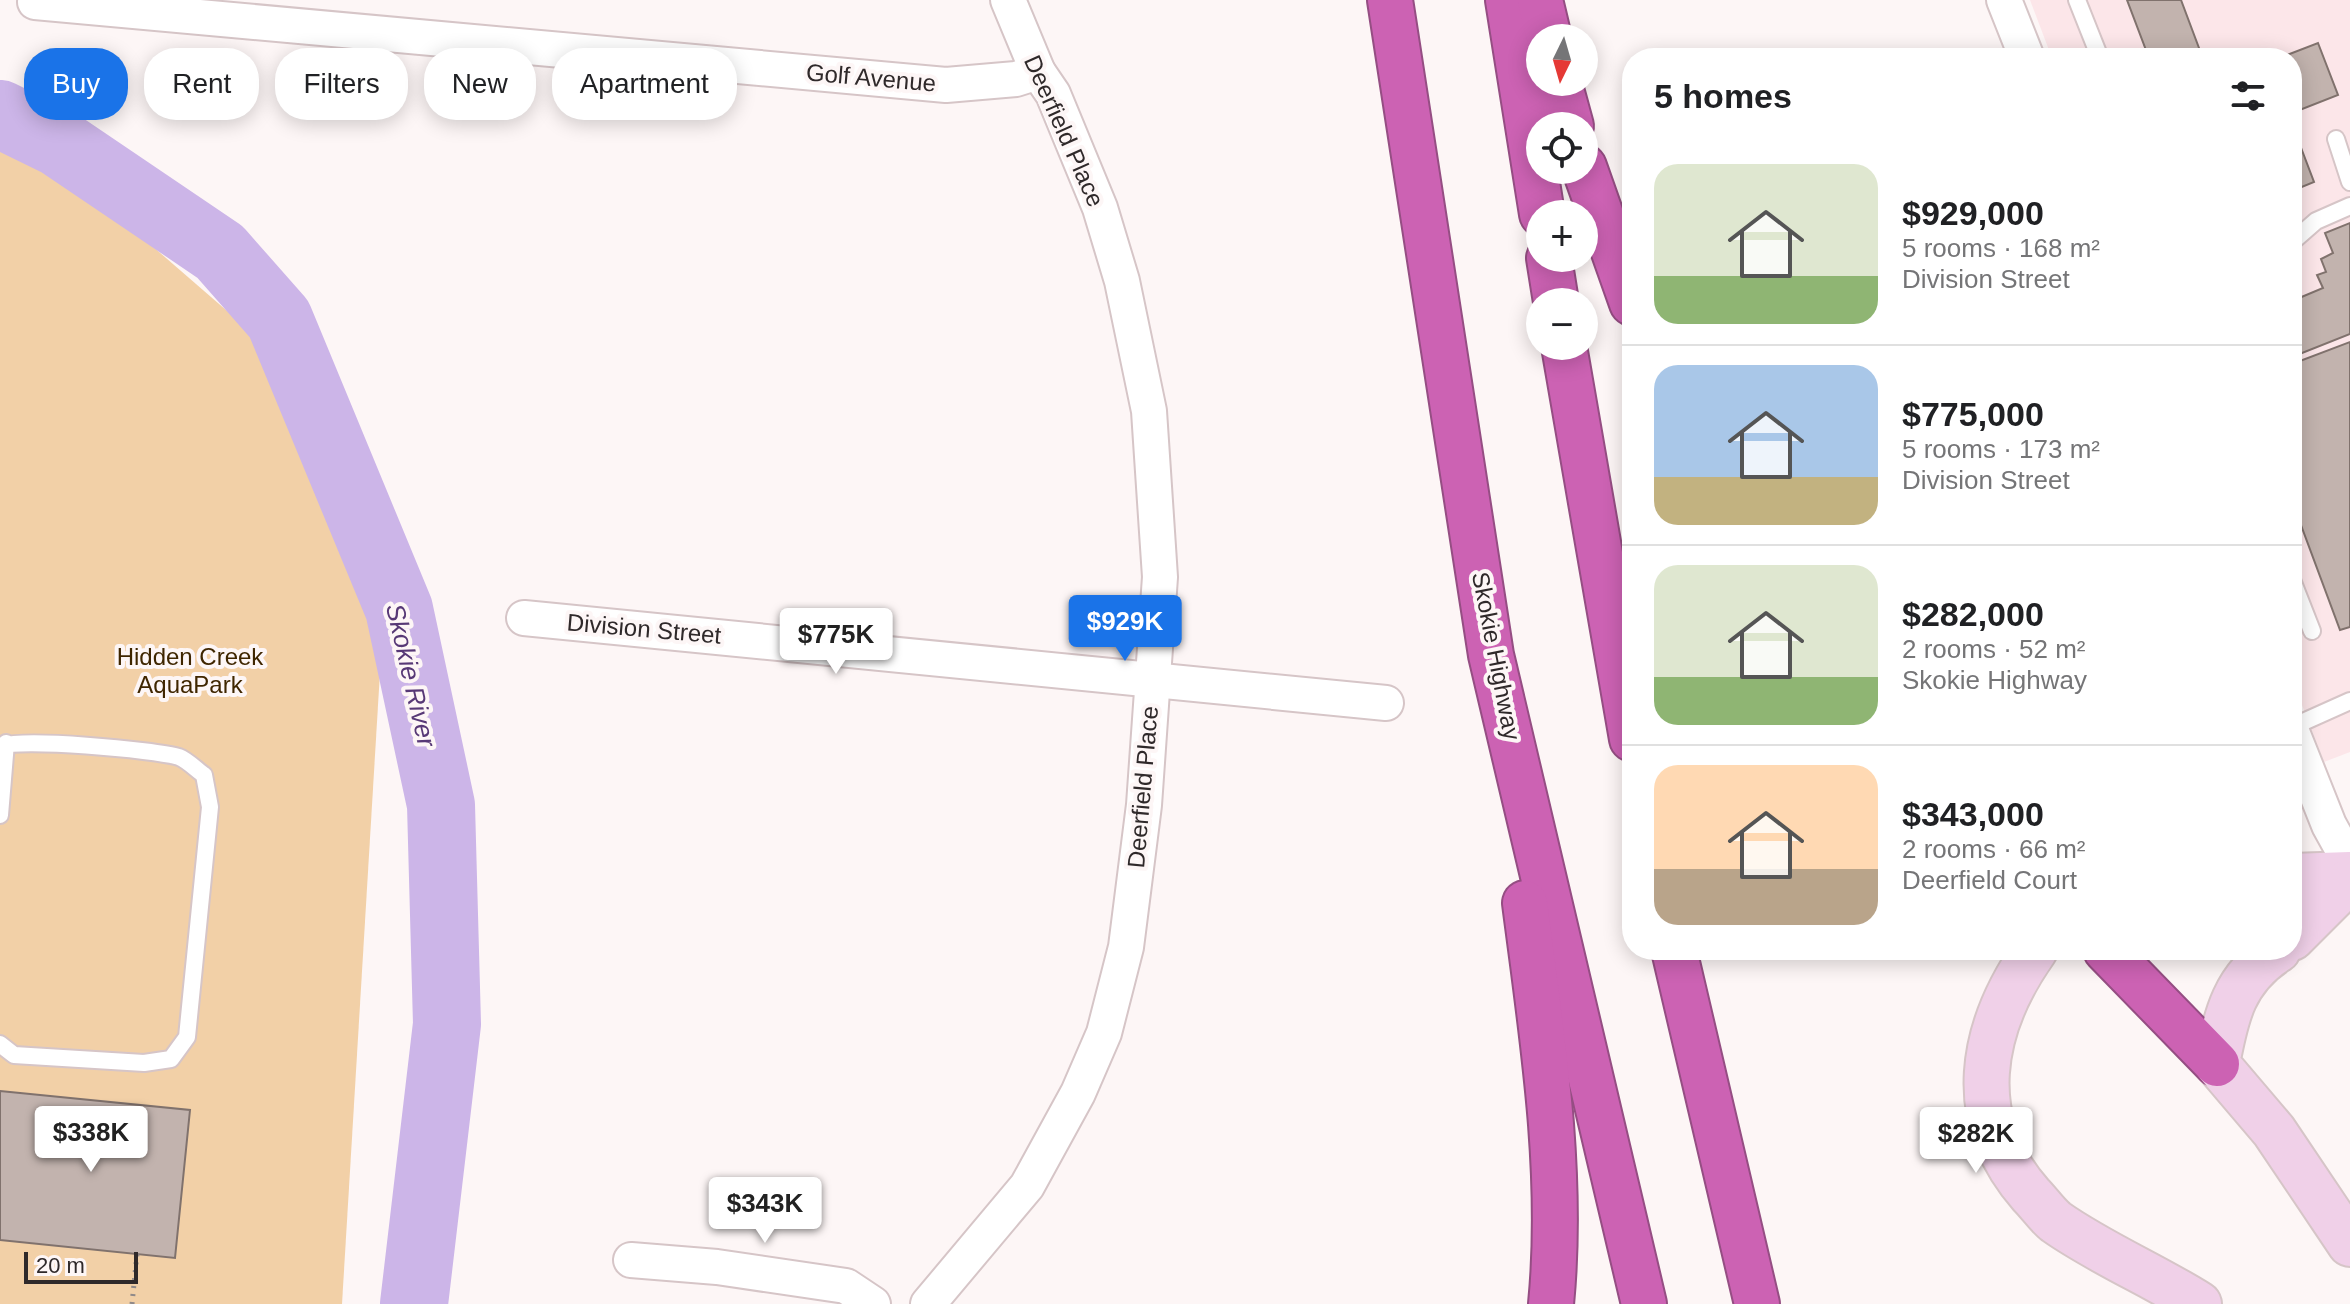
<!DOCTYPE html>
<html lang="en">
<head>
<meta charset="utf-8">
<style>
	:root { --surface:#fff; --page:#f2f2f2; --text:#202124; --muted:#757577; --line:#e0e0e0; --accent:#1a73e8 }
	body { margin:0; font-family:Arial,sans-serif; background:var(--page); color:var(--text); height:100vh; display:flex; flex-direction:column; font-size:30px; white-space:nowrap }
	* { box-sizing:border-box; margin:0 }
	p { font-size:26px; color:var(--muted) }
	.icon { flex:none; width:44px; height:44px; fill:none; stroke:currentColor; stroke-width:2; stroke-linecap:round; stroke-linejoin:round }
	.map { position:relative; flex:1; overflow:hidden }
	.drawer { position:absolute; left:1622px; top:48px; width:680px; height:912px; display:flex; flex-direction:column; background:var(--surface); border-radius:32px; box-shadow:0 4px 20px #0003 }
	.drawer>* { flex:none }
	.guide { position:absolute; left:24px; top:48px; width:760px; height:72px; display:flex; gap:16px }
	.needle { width:52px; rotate:185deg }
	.controls { position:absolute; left:1526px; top:24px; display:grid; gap:16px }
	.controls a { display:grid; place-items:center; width:72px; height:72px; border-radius:50%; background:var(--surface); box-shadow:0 4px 20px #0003; font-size:40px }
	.scale { position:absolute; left:24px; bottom:20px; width:114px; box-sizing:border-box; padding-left:8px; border:4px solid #2f292a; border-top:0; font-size:22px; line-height:28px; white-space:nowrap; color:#2f292a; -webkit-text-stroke:6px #fdf6f6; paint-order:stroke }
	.price { position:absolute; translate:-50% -68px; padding:0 18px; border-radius:8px; background:#fff; color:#222; font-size:26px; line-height:52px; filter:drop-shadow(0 2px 4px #0008) }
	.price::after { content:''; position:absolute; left:50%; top:48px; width:24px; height:18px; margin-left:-12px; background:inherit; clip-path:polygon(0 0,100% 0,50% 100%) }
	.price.on { background:var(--accent); color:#fff }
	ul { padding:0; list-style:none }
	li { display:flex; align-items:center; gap:24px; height:200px; padding:0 32px }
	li+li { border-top:2px solid var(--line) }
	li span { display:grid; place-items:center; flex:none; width:224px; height:160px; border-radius:24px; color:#555 }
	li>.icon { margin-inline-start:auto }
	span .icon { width:96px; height:96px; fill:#fffc; stroke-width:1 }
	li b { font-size:34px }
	h2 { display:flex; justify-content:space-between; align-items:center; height:96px; padding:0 32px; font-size:34px }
	.pill { padding:0 28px; border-radius:32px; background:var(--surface); box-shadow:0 4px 20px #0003; font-size:28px; line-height:72px }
	.pill.on { background:var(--accent); color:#fff }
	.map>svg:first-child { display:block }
	.built { fill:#fce6e9 }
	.green { fill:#f2d0a7 }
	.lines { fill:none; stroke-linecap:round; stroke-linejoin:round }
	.river { stroke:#ccb5e8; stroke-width:68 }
	.building { fill:#c2b3ae; stroke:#80726d; stroke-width:2 }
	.lane-casing { stroke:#d6c5c7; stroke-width:20 }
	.street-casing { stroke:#d6c5c7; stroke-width:38 }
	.secondary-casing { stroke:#d6c5c7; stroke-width:48 }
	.highway-casing { stroke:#954e83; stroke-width:48 }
	.path { stroke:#8f8989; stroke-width:5; stroke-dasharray:2 6; stroke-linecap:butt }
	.lane { stroke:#fff; stroke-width:16 }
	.street { stroke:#fff; stroke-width:34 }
	.secondary { stroke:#f0d0e8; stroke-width:44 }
	.highway { stroke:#cc62b3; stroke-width:44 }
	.labels { text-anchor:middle; stroke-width:8; stroke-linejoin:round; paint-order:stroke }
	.street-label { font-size:24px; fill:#2f292a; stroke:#fdf6f6 }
	.park-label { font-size:24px; fill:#3f2600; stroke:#fdf6f6 }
	.water-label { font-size:26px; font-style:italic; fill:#573876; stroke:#fdf6f6 }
</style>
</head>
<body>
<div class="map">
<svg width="2350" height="1304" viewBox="0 0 2350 1304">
	<rect width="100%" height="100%" fill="#fdf6f6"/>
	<path class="built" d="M2030 0H2350V752L2324 762 2292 679V58H2052Z"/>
	<path class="green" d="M0 114 264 343 382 639 342 1304H0Z"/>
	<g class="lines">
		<path class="river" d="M0 114 59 143 220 252 279 319 399 609 441 805 447 1024 414 1304"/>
	</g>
	<g class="building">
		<path d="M2127 0H2181L2202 56 2149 58Z"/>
		<path d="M2318 43 2338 95 2292 113V58H2279Z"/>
		<path d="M2292 124 2314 182 2292 191Z"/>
		<path d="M2350 223V334L2292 357V301L2323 288 2317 275 2326 272 2321 259 2333 253 2325 233Z"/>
		<path d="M2350 342V627L2340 630 2292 501V364Z"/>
		<path d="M0 1091 190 1110 175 1258 0 1240Z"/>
	</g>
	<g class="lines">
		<g class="lane-casing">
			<g id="lane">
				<path d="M2077 0 2100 58"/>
				<path d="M2336 139 2350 182"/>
				<path d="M2292 242 2316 221 2350 206"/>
				<path d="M2292 580 2312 631"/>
				<path d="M2292 727 2350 701"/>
				<path d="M0 747C14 737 157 750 179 757 187 760 197 770 204 775L210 807 187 1037 171 1059 144 1063 14 1055 0 1044"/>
				<path d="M0 815 6 743"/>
			</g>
		</g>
		<g class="street-casing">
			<g id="street">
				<path d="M2004 0 2027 58"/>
				<path d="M35 2 946 85 1016 79 1038 72"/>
				<path d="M524 618 1386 703"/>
				<path d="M2292 732 2329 825 2350 863"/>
				<path d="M631 1260 717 1267 846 1286 873 1304"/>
				<path d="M928 1304 1027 1186 1078 1093 1104 1033 1126 947 1144 805 1160 577 1149 411 1122 281 1100 208 1053 94 1038 72 1008 0"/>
			</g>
		</g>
		<g class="secondary-casing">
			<g id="secondary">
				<path d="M2292 876 2350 874"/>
				<path d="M2292 938 2350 880"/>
				<path d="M2035 950C1980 1028 1963 1118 2031 1195 2039 1203 2047 1215 2056 1222 2100 1253 2153 1275 2199 1304"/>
				<path d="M2278 950C2234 978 2226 1015 2217 1064L2274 1131 2350 1244"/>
			</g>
		</g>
		<g class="highway-casing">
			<g id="highway">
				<path d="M1390 0 1491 655 1644 1304"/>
				<path d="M1508 0 1542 214"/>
				<path d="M1540 0 1549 38"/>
				<path d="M1559 82 1571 126"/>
				<path d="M1584 167 1632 303"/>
				<path d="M1549 258 1556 302"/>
				<path d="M1564 346 1632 739"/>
				<path d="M1525 903C1542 1034 1564 1172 1551 1304"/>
				<path d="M1674 950 1757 1304"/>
				<path d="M2106 950 2217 1064"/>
			</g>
		</g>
		<path class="path" d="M132 1304 137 1254"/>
		<use href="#lane" class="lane"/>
		<use href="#street" class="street"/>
		<use href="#secondary" class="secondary"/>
		<use href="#highway" class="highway"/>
	</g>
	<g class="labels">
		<g class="street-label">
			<text transform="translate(871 78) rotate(5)" y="8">Golf Avenue</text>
			<text transform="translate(1064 131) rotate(66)" y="8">Deerfield Place</text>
			<text transform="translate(644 629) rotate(5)" y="8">Division Street</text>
			<text transform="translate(1496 656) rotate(79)" y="8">Skokie Highway</text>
			<text transform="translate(1143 787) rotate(-85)" y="8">Deerfield Place</text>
		</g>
		<g class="park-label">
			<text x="190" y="665">Hidden Creek<tspan x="190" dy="28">AquaPark</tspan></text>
		</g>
		<g class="water-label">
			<text transform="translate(411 675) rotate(77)" y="9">Skokie River</text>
		</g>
	</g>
</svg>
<div class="controls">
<a><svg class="needle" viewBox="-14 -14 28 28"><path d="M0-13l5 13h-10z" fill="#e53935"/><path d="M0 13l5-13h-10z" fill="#757577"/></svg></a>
<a><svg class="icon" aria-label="locate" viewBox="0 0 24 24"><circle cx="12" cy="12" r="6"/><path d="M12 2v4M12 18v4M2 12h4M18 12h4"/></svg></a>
<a>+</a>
<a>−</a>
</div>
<div class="scale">20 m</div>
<b class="price on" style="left:1125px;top:663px">$929K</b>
<b class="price" style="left:836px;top:676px">$775K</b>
<b class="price" style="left:91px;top:1174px">$338K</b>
<b class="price" style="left:1976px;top:1175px">$282K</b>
<b class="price" style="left:765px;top:1245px">$343K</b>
<div class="guide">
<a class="pill on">Buy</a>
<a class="pill">Rent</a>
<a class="pill">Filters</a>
<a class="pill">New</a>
<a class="pill">Apartment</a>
</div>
<section class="drawer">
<h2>5 homes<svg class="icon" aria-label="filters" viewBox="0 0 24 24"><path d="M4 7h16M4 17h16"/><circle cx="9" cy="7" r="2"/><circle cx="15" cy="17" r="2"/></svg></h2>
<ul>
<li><span style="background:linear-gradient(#dfe7d0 70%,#8fb573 0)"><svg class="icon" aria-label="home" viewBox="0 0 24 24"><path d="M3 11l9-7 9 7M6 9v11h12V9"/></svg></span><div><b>$929,000</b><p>5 rooms · 168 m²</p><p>Division Street</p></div></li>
<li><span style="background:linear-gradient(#a9c7e8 70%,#c2b280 0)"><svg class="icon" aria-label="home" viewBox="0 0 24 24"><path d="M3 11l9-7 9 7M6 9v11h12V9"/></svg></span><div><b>$775,000</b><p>5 rooms · 173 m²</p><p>Division Street</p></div></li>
<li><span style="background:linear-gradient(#dfe7d0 70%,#8fb573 0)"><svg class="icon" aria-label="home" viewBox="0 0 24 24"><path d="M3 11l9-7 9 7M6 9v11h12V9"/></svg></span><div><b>$282,000</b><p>2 rooms · 52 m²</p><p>Skokie Highway</p></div></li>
<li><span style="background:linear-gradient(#ffd9b3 65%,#b9a48a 0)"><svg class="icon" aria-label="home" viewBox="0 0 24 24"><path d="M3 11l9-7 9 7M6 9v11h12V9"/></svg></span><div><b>$343,000</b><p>2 rooms · 66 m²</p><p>Deerfield Court</p></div></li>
</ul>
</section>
</div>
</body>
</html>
